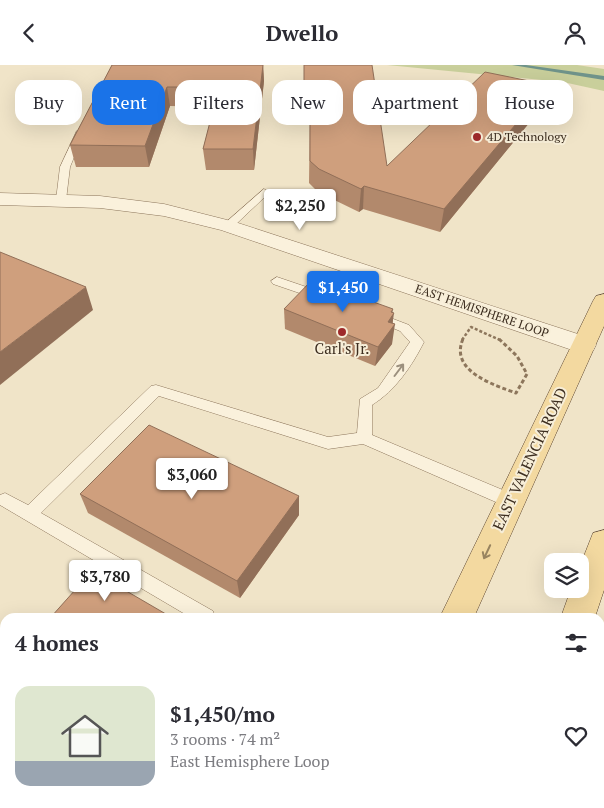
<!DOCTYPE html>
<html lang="en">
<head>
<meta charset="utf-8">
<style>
	:root { --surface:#fff; --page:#f2f2f3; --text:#2b2b33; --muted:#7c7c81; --line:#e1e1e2; --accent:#1a73e8 }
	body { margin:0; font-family:"PT Serif",serif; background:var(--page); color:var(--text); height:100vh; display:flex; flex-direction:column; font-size:19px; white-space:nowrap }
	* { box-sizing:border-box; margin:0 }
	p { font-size:16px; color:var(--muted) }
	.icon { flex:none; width:28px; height:28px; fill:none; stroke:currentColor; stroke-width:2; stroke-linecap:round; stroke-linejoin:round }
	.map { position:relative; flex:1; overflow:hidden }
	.side { position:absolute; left:0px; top:548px; width:605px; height:196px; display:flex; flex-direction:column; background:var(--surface); border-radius:15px 15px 0 0; box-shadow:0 5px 20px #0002 }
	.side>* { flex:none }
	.guide { position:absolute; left:15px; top:15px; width:575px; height:45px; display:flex; gap:10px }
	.fabs { position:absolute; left:544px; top:488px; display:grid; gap:10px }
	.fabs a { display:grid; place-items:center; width:45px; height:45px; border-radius:10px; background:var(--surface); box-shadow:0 5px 20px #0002; font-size:25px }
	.price { position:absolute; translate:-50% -42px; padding:0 11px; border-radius:5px; background:#fff; color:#222; font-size:16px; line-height:32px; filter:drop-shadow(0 1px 2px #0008) }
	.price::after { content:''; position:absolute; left:50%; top:30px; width:15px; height:11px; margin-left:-8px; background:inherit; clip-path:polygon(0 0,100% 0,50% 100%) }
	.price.on { background:var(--accent); color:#fff }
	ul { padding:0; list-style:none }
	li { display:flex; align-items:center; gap:15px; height:125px; padding:0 15px }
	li+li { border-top:1px solid var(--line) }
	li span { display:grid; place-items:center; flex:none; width:140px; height:100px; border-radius:15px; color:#555 }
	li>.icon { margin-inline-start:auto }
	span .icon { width:60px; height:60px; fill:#fffc; stroke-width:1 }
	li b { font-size:21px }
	h2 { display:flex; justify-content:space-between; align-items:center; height:60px; padding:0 15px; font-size:21px }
	.pill { padding:0 18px; border-radius:15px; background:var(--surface); box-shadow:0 5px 20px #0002; font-size:18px; line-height:45px }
	.pill.on { background:var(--accent); color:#fff }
	header { display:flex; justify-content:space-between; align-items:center; height:65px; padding:0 15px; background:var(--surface); font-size:22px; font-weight:600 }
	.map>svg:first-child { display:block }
	.green { fill:#c9cf9b }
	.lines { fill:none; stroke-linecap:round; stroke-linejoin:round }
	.stream { fill:#6f938a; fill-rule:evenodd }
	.service-casing { stroke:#8d765c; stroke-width:1 }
	.minor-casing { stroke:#8d765c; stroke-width:1 }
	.primary-casing { stroke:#5b4430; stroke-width:1 }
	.path-far1 { stroke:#8d765c; stroke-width:2.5; stroke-dasharray:3 2; stroke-linecap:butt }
	.path { stroke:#8d765c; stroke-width:3; stroke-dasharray:4 2.5; stroke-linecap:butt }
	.service { fill:#faf1dc; fill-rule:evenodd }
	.minor { fill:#faf1dc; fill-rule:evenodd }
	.primary { fill:#f3d9a0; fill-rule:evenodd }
	.wall { fill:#b2896c }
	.shaded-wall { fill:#916f58 }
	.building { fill:#cf9f7d; stroke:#916f58 }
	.oneway { stroke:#9c907e }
	.oneway2 { stroke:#988460 }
	.poi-dot { fill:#9e2a2b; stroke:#f7eed8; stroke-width:2 }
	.labels { text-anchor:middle; stroke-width:4; stroke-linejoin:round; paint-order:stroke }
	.far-poi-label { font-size:12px; fill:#3d2e20; stroke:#f7eed8; text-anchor:start }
	.far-street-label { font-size:12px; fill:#3d2e20; stroke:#f7eed8 }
	.poi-label { font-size:15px; fill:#3d2e20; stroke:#f7eed8 }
	.street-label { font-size:15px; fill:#3d2e20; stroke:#f7eed8 }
</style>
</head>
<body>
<header><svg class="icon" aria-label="back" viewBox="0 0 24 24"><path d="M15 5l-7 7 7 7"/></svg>Dwello<svg class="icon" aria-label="person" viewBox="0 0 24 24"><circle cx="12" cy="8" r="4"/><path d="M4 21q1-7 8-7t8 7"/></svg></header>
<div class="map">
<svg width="604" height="743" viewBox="0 0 604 743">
	<rect width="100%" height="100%" fill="#f0e4c8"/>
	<path class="green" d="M387 0H577L604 4V26L563 17Z"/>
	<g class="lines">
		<path class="stream" d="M512 0H526L604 11V15Z"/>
		<g class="service-casing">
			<g id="service">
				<path d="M77 66 84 68 70 102 66 135 61 138 56 135 60 102Z"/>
				<path d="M264 124 269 127 268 129 232 163H224V159Z"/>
				<path d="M277 212 324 228 326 231 320 235 273 219 271 216Z"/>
				<path d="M375 247 409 260 424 277C412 301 395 326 372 340V370L517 431 519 436 517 441 511 443 505 441 363 379 328 384 159 331 41 448 213 546 215 552H190L0 440V430L5 428 28 440 151 321 156 320 328 372 357 368 360 334 378 323 410 277 400 266 371 254 369 251Z"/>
				<path d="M600 590 604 591V611L600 610Z"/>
				<path d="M0 652 5 654V676L0 674Z"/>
				<path d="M91 739H117L119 743H93Z"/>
			</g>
		</g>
		<g class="minor-casing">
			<path id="minor" d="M0 128 100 131 164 139 235 157 593 274 596 280 593 286 584 288 575 286 221 165 164 151 100 143 0 140Z"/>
		</g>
		<g class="primary-casing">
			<g id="primary">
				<path d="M604 229V261L474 552H440L593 236 596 231Z"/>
				<path d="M604 465V525L595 552H561L571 524H580V501L593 468Z"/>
				<path d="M348 739H389L388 743H347Z"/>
				<path d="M495 739H536L535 743H494Z"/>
			</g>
		</g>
		<path class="path-far1" d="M462 275 471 262 500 275"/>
		<path class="path" d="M463 274C449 306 494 320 516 328L527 309 517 291 499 274"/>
		<use href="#service" class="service"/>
		<use href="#minor" class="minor"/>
		<use href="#primary" class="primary"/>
	</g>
	<g class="wall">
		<path d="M112 0H263L264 16 254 105H206L203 84 214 42 170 41 149 102H76L70 80Z"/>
		<path d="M304 0 387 101 543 41 440 167 363 144 359 147 318 127 309 118 310 42H304Z"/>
		<path d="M284 244 393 247 392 279 375 301 285 264Z"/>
		<path d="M80 429 299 431V450L240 533 88 448Z"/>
		<path d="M5 603V624L0 619V609Z"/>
	</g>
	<g class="shaded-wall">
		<path d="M263 0 264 16 254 105 253 84Z"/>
		<path d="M549 20 543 41 440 167 444 144Z"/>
		<path d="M167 22 170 41 149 102 145 81Z"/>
		<path d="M364 121 363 144 359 147 361 124Z"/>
		<path d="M86 222 93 245 0 320V287Z"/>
		<path d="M393 244 392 250 394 248 392 262 395 259 392 279 375 301 378 282 391 247Z"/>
		<path d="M299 431V450L240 533 237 516Z"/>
	</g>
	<g class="building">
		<path d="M112 0H263L253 84H203L219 22H167L145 81 70 80Z"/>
		<path d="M304 0H372L387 101 485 7 549 20 444 144 364 121 361 124 319 104 310 96V21H304Z"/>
		<path d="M0 187 86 222 0 287Z"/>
		<path d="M312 215 393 244 391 247 394 248 388 257 395 259 378 282 284 244Z"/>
		<path d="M149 360 299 431 237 516 80 429Z"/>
		<path d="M92 506 171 552H51Z"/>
		<path d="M5 603V621L0 617V609Z"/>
	</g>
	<defs><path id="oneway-shaft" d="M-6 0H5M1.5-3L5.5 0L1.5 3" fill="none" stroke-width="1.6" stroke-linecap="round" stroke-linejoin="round" transform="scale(1.25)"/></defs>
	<use class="oneway" href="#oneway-shaft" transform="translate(399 305) rotate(-53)"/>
	<use class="oneway2" href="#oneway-shaft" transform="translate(487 487) rotate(115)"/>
	<g class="poi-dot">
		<circle cx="477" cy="72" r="5"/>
		<circle cx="342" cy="267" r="5"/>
	</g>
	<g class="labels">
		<g class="far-poi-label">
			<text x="487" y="76">4D Technology</text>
		</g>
		<g class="far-street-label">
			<text transform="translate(482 246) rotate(19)" y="4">EAST HEMISPHERE LOOP</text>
		</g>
		<g class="poi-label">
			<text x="342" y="289">Carl's Jr.</text>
		</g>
		<g class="street-label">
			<text transform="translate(530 394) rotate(-65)" y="5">EAST VALENCIA ROAD</text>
		</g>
	</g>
</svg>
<div class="fabs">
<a><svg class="icon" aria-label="layers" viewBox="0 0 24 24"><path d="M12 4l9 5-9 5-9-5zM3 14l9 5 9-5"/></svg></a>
</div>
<b class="price" style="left:300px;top:166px">$2,250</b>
<b class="price on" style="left:343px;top:248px">$1,450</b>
<b class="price" style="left:192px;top:435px">$3,060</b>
<b class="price" style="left:105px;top:537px">$3,780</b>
<div class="guide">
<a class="pill">Buy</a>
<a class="pill on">Rent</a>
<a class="pill">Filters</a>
<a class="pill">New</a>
<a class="pill">Apartment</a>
<a class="pill">House</a>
</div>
<section class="side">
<h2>4 homes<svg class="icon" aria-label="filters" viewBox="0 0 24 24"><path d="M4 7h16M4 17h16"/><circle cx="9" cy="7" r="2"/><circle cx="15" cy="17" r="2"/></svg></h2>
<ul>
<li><span style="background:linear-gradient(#dfe7d0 75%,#9aa5b1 0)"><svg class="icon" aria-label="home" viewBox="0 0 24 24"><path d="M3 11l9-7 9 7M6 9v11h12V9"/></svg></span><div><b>$1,450/mo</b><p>3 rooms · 74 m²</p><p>East Hemisphere Loop</p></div><svg class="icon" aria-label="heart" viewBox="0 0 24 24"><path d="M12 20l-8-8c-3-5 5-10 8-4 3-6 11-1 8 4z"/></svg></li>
</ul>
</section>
</div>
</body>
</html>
